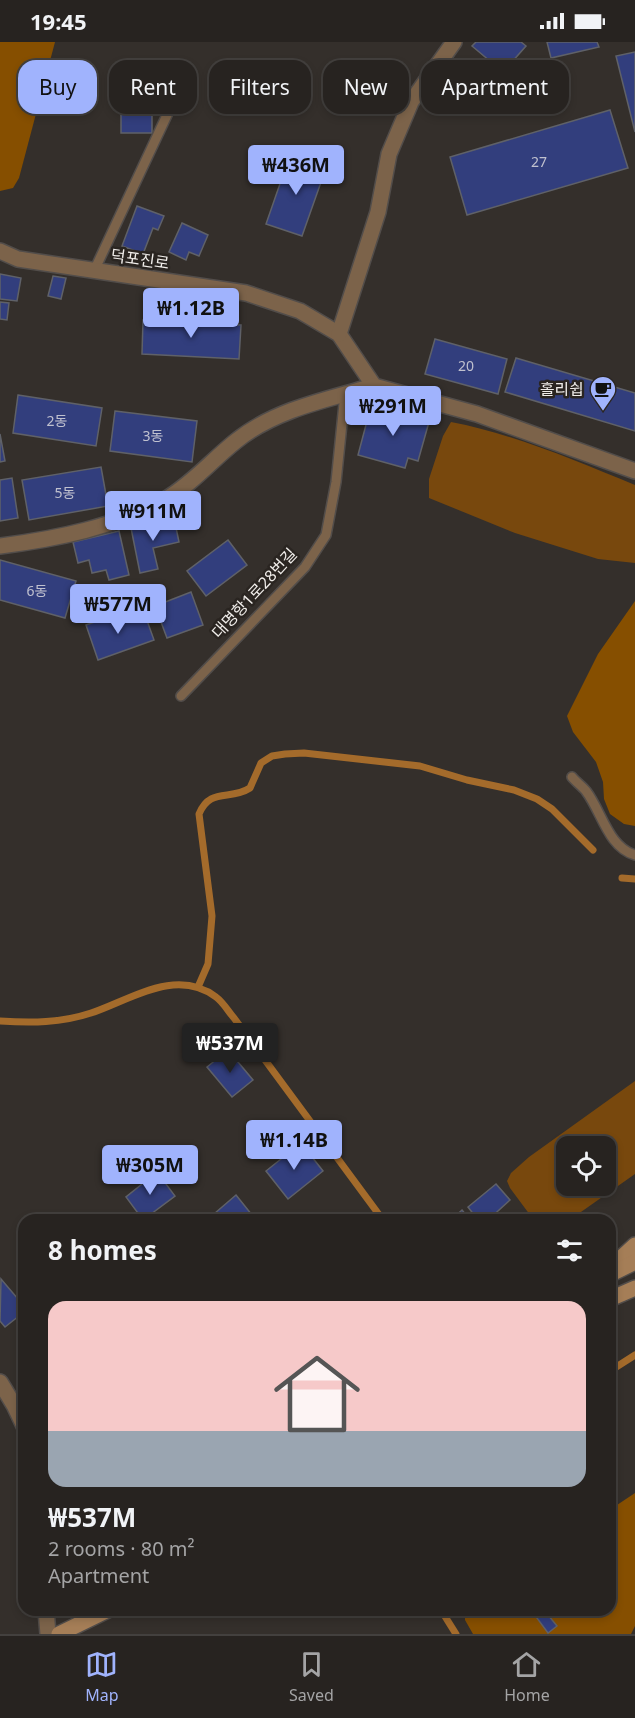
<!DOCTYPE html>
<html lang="en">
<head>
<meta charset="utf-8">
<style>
	:root { --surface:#272320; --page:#332f2d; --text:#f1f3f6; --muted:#a4a4a5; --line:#43403e; --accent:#a0b3fd }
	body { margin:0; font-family:"Noto Sans","Noto Sans KR",sans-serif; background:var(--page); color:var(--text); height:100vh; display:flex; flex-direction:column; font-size:22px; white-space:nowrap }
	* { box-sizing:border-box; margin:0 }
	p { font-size:20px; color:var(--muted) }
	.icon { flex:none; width:33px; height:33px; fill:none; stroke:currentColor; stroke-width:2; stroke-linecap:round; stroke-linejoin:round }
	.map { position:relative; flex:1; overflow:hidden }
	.drawer { position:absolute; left:18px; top:1172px; width:598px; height:402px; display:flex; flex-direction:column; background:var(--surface); border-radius:18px; box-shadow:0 3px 9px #0003,0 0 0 2px var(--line) }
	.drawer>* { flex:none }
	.top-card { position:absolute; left:18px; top:18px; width:600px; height:54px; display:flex; gap:12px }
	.tools { position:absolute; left:556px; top:1094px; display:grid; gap:12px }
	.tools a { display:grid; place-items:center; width:60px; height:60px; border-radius:12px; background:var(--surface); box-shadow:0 3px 9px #0003,0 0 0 2px var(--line); font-size:30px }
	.price { position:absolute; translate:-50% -51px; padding:0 14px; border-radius:6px; background:var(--accent); color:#111; font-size:20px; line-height:39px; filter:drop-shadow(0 2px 3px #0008) }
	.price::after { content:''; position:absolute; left:50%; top:36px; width:18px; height:14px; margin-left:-9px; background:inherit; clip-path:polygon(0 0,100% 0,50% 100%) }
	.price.on { background:#222; color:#fff }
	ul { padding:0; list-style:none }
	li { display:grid; align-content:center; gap:12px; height:318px; padding:0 30px }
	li+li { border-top:2px solid var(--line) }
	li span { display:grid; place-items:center; height:186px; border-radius:18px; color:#555 }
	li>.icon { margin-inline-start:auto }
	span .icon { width:108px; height:108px; fill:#fffc; stroke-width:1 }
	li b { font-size:26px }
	h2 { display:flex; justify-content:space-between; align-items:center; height:72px; padding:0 30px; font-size:26px }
	.pill { padding:0 21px; border-radius:18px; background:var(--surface); box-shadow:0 3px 9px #0003,0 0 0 2px var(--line); font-size:21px; line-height:54px }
	.pill.on { background:var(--accent); color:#111 }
	.status { display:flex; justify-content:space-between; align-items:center; height:42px; padding:0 30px; background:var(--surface); direction:ltr }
	.status svg { height:16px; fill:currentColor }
	.menu { display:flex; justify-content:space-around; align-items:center; height:84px; border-top:2px solid var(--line); background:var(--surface); font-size:16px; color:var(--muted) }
	.menu a { display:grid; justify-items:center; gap:3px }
	.menu .on { color:var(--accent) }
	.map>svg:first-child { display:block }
	.green { fill:#78480d; fill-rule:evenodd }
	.forest { fill:#864f00 }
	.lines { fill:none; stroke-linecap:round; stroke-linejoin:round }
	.stream { stroke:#a46b2b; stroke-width:7 }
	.building { fill:#323e7d; stroke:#5f6168; stroke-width:1.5 }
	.lane-casing { stroke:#524d4a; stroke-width:12 }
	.street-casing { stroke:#524d4a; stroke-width:18 }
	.secondary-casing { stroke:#524d4a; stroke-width:18 }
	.lane { stroke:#7c634a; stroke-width:9 }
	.street { stroke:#7c634a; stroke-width:15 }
	.secondary { stroke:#a57e57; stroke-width:15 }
	.labels { text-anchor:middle; stroke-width:5; stroke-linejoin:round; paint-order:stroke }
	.number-label { font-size:14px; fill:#c0c1cf }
	.street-label { font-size:16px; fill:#f0edea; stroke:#2a2521 }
	.poi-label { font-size:16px; fill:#f0edea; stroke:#2a2521; text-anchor:end }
</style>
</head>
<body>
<div class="status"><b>19:45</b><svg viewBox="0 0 49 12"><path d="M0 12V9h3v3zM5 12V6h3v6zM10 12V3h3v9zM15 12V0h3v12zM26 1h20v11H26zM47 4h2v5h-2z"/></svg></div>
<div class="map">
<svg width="635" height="1592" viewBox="0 0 635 1592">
	<rect width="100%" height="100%" fill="#342f2b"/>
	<g class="green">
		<path d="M451 380C514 392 576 419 635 443V521L598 517 515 491 429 456V437L443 394Z"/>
		<path d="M635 1039V1132L571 1177H533L510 1146 507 1139 511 1131 529 1115ZM567 1104H606V1143H567Z"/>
	</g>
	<g class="forest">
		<path d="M0 0H55L19 136 13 146 0 149Z"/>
		<path d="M635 559V784L624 782 610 772 604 757 603 740 596 720 573 690 567 674 598 612Z"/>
		<path d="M635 1451V1584L631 1592H473L465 1578V1568H610L611 1467Z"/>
	</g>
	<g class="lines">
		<g class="stream">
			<path d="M622 836 635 837"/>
			<path d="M198 945 208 922 212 874 199 772C210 745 230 759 250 746L261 721 272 714 285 712 304 711 420 724 467 738 514 748 537 757 552 767 593 808"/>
			<path d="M0 979C31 981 61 981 91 971 130 958 176 925 216 955 223 960 228 969 234 976L383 1178"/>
			<path d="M610 1329 635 1313"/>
			<path d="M441 1568 456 1592"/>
		</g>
	</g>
	<g class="building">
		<path d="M476 0H521L526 4 503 30 472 4Z"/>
		<path d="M547 0H597L599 5 551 16Z"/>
		<path d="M635 10V90L616 14Z"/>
		<path d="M127 37H157V58H142V50H127Z"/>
		<path d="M121 58H141L140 71H152V91H121Z"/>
		<path d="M610 68 628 126 467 173 450 115Z"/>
		<path d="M290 113 326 126 302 194 266 182Z"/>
		<path d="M137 164 164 174 158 188 153 186 143 212 122 204Z"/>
		<path d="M182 181 208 193 199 214 189 210 186 218 169 210Z"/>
		<path d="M0 232 21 236 17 259 0 257Z"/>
		<path d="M53 234 66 236 61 257 48 254Z"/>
		<path d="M0 260 9 261 7 278 0 277Z"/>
		<path d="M143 278 241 283 239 317 142 312Z"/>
		<path d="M435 297 507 317 498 352 425 332Z"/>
		<path d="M516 316 635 351V389L505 350Z"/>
		<path d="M18 353 102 366 96 404 13 391Z"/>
		<path d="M371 364 429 380 418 419 408 416 405 426 358 413Z"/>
		<path d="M115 369 197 379 192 420 110 409Z"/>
		<path d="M0 392 5 419 0 420Z"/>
		<path d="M101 425 108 464 29 478 22 438Z"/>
		<path d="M12 436 18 476 0 479V438Z"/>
		<path d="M174 476 179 500 153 506 158 527 140 531 131 486Z"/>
		<path d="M119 489 129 533 109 538 106 528 92 531 89 518 78 521 73 500Z"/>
		<path d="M228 498 247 523 206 554 187 529Z"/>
		<path d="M0 518 76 539 65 576 0 558Z"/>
		<path d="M191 550 203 583 167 596 155 564Z"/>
		<path d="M117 572 121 581 145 573 154 598 98 618 86 583Z"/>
		<path d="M228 1008 253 1038 232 1055 207 1025Z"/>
		<path d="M301 1101 323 1129 288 1157 266 1129Z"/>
		<path d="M157 1130 175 1154 143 1178 126 1155Z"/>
		<path d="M496 1142 510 1158 488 1178H478L468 1165Z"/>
		<path d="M236 1153 256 1178H207Z"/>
		<path d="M462 1168 470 1178H451Z"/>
		<path d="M1 1237 24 1264V1270L5 1285 0 1279Z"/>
		<path d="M541 1568H544L557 1584 548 1591 534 1572Z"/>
	</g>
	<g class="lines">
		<g class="lane-casing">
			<g id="lane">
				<path d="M94 229 175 56"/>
				<path d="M181 654 305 525 326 493 336 440 345 352"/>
				<path d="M572 735C576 740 582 744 586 749 602 770 608 805 635 813"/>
			</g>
		</g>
		<g class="street-casing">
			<g id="street">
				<path d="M0 209 18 217 246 251 300 269 339 292 374 344 477 372 635 429"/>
				<path d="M339 292 378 170 389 112 411 60 454 0"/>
				<path d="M0 504C56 497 116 485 166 457 192 442 212 418 236 399 274 368 328 357 374 344"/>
				<path d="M0 1340 14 1363 24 1384"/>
				<path d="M46 1568 48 1592"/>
			</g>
		</g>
		<g class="secondary-casing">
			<g id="secondary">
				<path d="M610 1226 635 1203"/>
				<path d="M611 1232 635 1220"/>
				<path d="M610 1257 635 1246"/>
				<path d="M59 1592 108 1568"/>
			</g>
		</g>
		<use href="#lane" class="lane"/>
		<use href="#street" class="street"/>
		<use href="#secondary" class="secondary"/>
	</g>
	<defs>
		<g id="cafe-pin" transform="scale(1.35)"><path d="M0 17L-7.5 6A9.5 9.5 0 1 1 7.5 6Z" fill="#a0b3fd" stroke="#2a2521"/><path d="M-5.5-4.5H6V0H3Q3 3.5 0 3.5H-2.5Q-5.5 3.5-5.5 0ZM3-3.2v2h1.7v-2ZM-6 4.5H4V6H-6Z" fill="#111"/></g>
	</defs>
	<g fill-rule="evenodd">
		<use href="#cafe-pin" x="603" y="347"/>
	</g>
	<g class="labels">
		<g class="number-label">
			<text x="539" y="125">27</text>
			<text x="466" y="329">20</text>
			<text x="57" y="384">2동</text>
			<text x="153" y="399">3동</text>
			<text x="65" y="456">5동</text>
			<text x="37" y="554">6동</text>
		</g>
		<g class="street-label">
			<text transform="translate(140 217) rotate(8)" y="6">덕포진로</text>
			<text transform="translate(254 551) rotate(-47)" y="6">대명항1로28번길</text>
		</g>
		<g class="poi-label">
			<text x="584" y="353">홀리쉽</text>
		</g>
	</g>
</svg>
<div class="tools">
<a><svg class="icon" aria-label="locate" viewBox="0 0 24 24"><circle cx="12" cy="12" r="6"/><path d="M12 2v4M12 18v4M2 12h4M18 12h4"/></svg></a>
</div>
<b class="price" style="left:296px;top:154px">₩436M</b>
<b class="price" style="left:191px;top:297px">₩1.12B</b>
<b class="price" style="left:393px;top:395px">₩291M</b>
<b class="price" style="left:153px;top:500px">₩911M</b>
<b class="price" style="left:118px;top:593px">₩577M</b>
<b class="price on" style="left:230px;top:1032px">₩537M</b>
<b class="price" style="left:294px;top:1129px">₩1.14B</b>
<b class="price" style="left:150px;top:1154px">₩305M</b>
<div class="top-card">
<a class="pill on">Buy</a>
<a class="pill">Rent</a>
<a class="pill">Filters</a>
<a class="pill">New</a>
<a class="pill">Apartment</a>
</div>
<section class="drawer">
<h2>8 homes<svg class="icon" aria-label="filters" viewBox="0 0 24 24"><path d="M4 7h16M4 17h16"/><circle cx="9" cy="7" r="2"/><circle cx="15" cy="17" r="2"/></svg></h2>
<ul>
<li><span style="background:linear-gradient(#f6c9c9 70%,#9aa5b1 0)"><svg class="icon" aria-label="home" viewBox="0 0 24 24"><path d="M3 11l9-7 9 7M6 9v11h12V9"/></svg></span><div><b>₩537M</b><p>2 rooms · 80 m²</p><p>Apartment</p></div></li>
</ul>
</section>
</div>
<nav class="menu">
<a class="on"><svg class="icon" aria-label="map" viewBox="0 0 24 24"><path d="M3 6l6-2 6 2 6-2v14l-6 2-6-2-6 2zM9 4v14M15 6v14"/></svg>Map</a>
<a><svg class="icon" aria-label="saved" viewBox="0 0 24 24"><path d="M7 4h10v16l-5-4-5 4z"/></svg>Saved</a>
<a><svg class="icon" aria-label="home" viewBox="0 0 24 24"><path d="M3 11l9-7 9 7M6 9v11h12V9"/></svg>Home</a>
</nav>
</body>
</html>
